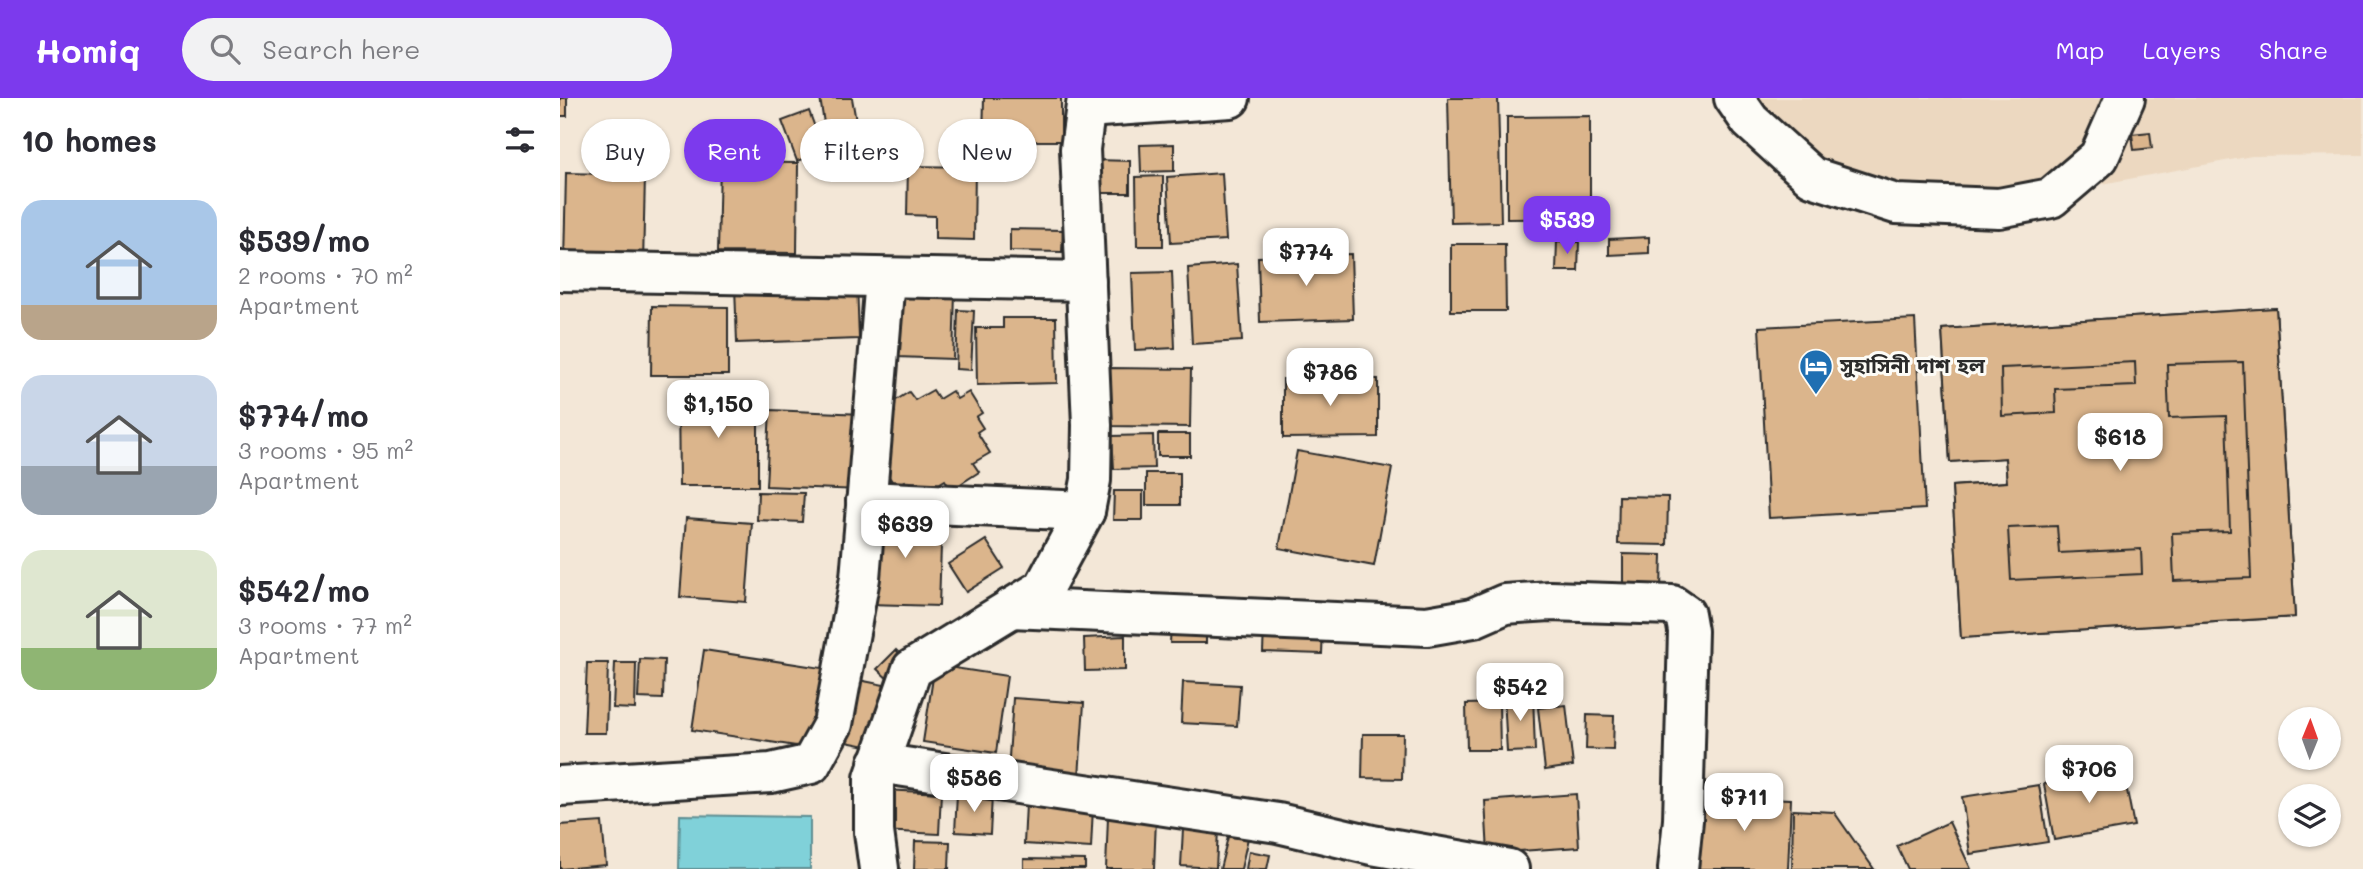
<!DOCTYPE html>
<html lang="en">
<head>
<meta charset="utf-8">
<style>
	:root { --surface:#fff; --page:#f2f2f3; --text:#2b2b33; --muted:#7c7c81; --accent:#7c3aed }
	body { margin:0; font-family:Mali,"Noto Sans Bengali",sans-serif; background:var(--page); color:var(--text); height:100vh; display:flex; flex-direction:column; font-size:26px; white-space:nowrap }
	* { box-sizing:border-box; margin:0 }
	p { font-size:23px; color:var(--muted) }
	.icon { flex:none; width:38px; height:38px; fill:none; stroke:currentColor; stroke-width:2; stroke-linecap:round; stroke-linejoin:round }
	.map { position:relative; flex:1; overflow:hidden }
	.drawer { display:flex; flex-direction:column; background:var(--surface); width:560px }
	.drawer>* { flex:none }
	.banner { position:absolute; left:21px; top:21px; width:665px; height:63px; display:flex; gap:14px }
	.needle { width:46px; rotate:1deg }
	.controls { position:absolute; left:1718px; top:609px; display:grid; gap:14px }
	.controls a { display:grid; place-items:center; width:63px; height:63px; border-radius:50%; background:var(--surface); box-shadow:0 2px 5px #0004; font-size:35px }
	.price { position:absolute; translate:-50% -60px; padding:0 16px; border-radius:14px; background:#fff; color:#222; font-size:23px; line-height:46px; filter:drop-shadow(0 2px 4px #0008) }
	.price::after { content:''; position:absolute; left:50%; top:42px; width:21px; height:16px; margin-left:-10px; background:inherit; clip-path:polygon(0 0,100% 0,50% 100%) }
	.price.current { background:var(--accent); color:#fff }
	ul { padding:0; list-style:none }
	li { display:flex; align-items:center; gap:21px; height:175px; padding:0 21px }
	li span { display:grid; place-items:center; flex:none; width:196px; height:140px; border-radius:21px; color:#555 }
	li>.icon { margin-inline-start:auto }
	span .icon { width:84px; height:84px; fill:#fffc; stroke-width:1 }
	li b { font-size:30px }
	h2 { display:flex; justify-content:space-between; align-items:center; height:84px; padding:0 21px; font-size:30px }
	.chip { padding:0 24px; border-radius:32px; background:var(--surface); box-shadow:0 2px 5px #0004; font-size:24px; line-height:63px }
	.chip.current { background:var(--accent); color:#fff }
	header { display:flex; align-items:center; gap:42px; box-sizing:border-box; height:98px; padding:0 35px; background:var(--accent); color:#fff }
	header strong { font-size:33px }
	nav { display:flex; gap:38px; margin-inline-start:auto; font-size:24px }
	.search { width:490px; height:63px; background:var(--page); display:flex; align-items:center; gap:18px; box-sizing:border-box; padding:0 24px; border-radius:38px; color:var(--muted); font-size:26px }
	main { display:flex; flex:1; min-height:0 }
	.map>svg:first-child { display:block }
	.built { fill:#ecd8c0 }
	.water { fill:#80d1d9; stroke:#5e8f93; stroke-width:2 }
	.building { fill:#dbb58c; stroke:#2b2b2b; stroke-width:2; fill-rule:evenodd }
	.lines { fill:none; stroke-linecap:round; stroke-linejoin:round }
	.minor-casing { stroke:#2b2b2b; stroke-width:44 }
	.minor { stroke:#fdfcf7; stroke-width:38 }
	.labels { text-anchor:middle; stroke-width:6; stroke-linejoin:round; paint-order:stroke }
	.poi-label { font-size:21px; font-weight:bold; fill:#2b2b2b; stroke:#fdfcf7; text-anchor:start }
</style>
</head>
<body>
<header>
<strong>Homiq</strong>
<div class="search"><svg class="icon" aria-label="search" viewBox="0 0 24 24"><circle cx="10" cy="10" r="6"/><path d="M15 15l6 6"/></svg>Search here</div>
<nav><a>Map</a><a>Layers</a><a>Share</a></nav>
</header>
<main>
<section class="drawer">
<h2>10 homes<svg class="icon" aria-label="filters" viewBox="0 0 24 24"><path d="M4 7h16M4 17h16"/><circle cx="9" cy="7" r="2"/><circle cx="15" cy="17" r="2"/></svg></h2>
<ul>
<li><span style="background:linear-gradient(#a9c7e8 75%,#b9a48a 0)"><svg class="icon" aria-label="home" viewBox="0 0 24 24"><path d="M3 11l9-7 9 7M6 9v11h12V9"/></svg></span><div><b>$539/mo</b><p>2 rooms · 70 m²</p><p>Apartment</p></div></li>
<li><span style="background:linear-gradient(#c9d6e8 65%,#9aa5b1 0)"><svg class="icon" aria-label="home" viewBox="0 0 24 24"><path d="M3 11l9-7 9 7M6 9v11h12V9"/></svg></span><div><b>$774/mo</b><p>3 rooms · 95 m²</p><p>Apartment</p></div></li>
<li><span style="background:linear-gradient(#dfe7d0 70%,#8fb573 0)"><svg class="icon" aria-label="home" viewBox="0 0 24 24"><path d="M3 11l9-7 9 7M6 9v11h12V9"/></svg></span><div><b>$542/mo</b><p>3 rooms · 77 m²</p><p>Apartment</p></div></li>
</ul>
</section>
<div class="map">
<svg width="1803" height="771" viewBox="0 0 1803 771">
	<rect width="100%" height="100%" fill="#f3e7d7"/>
	<filter id="ink" filterUnits="userSpaceOnUse"><feTurbulence type="fractalNoise" baseFrequency=".0143" numOctaves="2"/><feDisplacementMap in="SourceGraphic" scale="14" xChannelSelector="R" yChannelSelector="G"/><feConvolveMatrix kernelMatrix="1 2 1 2 8 2 1 2 1" color-interpolation-filters="sRGB"/></filter>
	<g filter="url(#ink)">
		<path class="built" d="M1194 0H1803V57L1692 58 1542 86 1495 74 1449 91 1387 93 1333 86 1258 69Z"/>
		<path class="water" d="M120 717 250 719V771H119Z"/>
		<g class="building">
			<rect x="0" y="0" width="7" height="18"/>
			<path d="M260 0H292L301 52 269 57Z"/>
			<path d="M424 0H501V43H423Z"/>
			<path d="M888 0H938L941 124 891 125Z"/>
			<path d="M249 13 264 54 237 63 222 23Z"/>
			<path d="M1030 18V120L947 121V19Z"/>
			<path d="M1590 34 1592 50 1574 52 1572 36Z"/>
			<path d="M614 46V73L581 74 580 47Z"/>
			<path d="M536 62 570 63V95H535Z"/>
			<path d="M160 64 238 65 237 155 158 154Z"/>
			<path d="M348 68 415 69 414 142 375 141V118L347 117Z"/>
			<path d="M6 75 85 77 83 167 4 165Z"/>
			<path d="M662 75 666 142 611 145 607 79Z"/>
			<path d="M603 78V148H577L576 79Z"/>
			<path d="M450 131 503 132 502 154 450 153Z"/>
			<path d="M1089 139V155L1049 157V141Z"/>
			<path d="M997 143 1019 144 1018 173H996Z"/>
			<path d="M891 146H945L946 213H891Z"/>
			<path d="M791 156 793 221 700 224 698 159Z"/>
			<path d="M677 166 682 243 632 246 628 170Z"/>
			<path d="M612 174 615 250 575 252 572 175Z"/>
			<path d="M297 184 299 241 177 245 175 188Z"/>
			<path d="M339 194 395 195 393 261 337 259Z"/>
			<path d="M92 208 168 209V277H91Z"/>
			<path d="M1716 210 1735 519 1401 540 1392 388 1447 384 1445 360 1390 364 1382 231ZM1575 264 1576 288 1495 291 1496 315 1442 318 1441 270ZM1683 264 1691 480 1614 483 1612 435 1670 433 1666 318 1609 320 1607 266ZM1497 428 1499 455 1581 451 1582 476 1451 482 1448 430Z"/>
			<path d="M1716 210 1735 519 1401 540 1392 388 1447 384 1445 360 1390 364 1382 231Z"/>
			<path d="M398 212 414 213 411 272 396 271Z"/>
			<path d="M443 220H496L497 285 417 287 416 230H443Z"/>
			<path d="M1355 221 1365 411 1209 420 1199 229Z"/>
			<path d="M1575 264 1576 288 1495 291 1496 315 1442 318 1441 270Z"/>
			<path d="M1683 264 1691 480 1614 483 1612 435 1670 433 1666 318 1609 320 1607 266Z"/>
			<path d="M549 270 631 271 630 329 547 328Z"/>
			<path d="M723 281H818V339L723 340Z"/>
			<path d="M373 292 379 301 392 293 397 301 409 294 422 315 416 319 423 330 417 334 430 355 413 365 419 374 391 392 385 382 355 400 345 383 335 388 320 364 318 339 333 330 326 319 335 314 330 306 349 294 355 302Z"/>
			<path d="M198 295V388H119L118 296Z"/>
			<path d="M210 312 303 316 299 392 206 388Z"/>
			<rect x="598" y="336" width="32" height="22"/>
			<path d="M593 337 594 370 554 371 552 338Z"/>
			<path d="M737 353 832 370 814 468 719 450Z"/>
			<rect x="586" y="375" width="34" height="32"/>
			<path d="M554 393H583V422H553Z"/>
			<path d="M198 394 244 395 242 424 197 422Z"/>
			<path d="M1059 398 1108 399 1107 447 1058 446Z"/>
			<path d="M312 415 382 417 379 508 308 506Z"/>
			<path d="M126 420 192 425 186 504 120 499Z"/>
			<path d="M1497 428 1499 455 1581 451 1582 476 1451 482 1448 430Z"/>
			<path d="M426 442 444 470 406 494 388 466Z"/>
			<path d="M1063 456 1102 457 1101 491H1063Z"/>
			<path d="M611 526H646V545H610Z"/>
			<path d="M704 529 763 531 762 556 703 554Z"/>
			<path d="M565 538V572L525 573 524 540Z"/>
			<path d="M144 552 275 572 262 652 132 632Z"/>
			<path d="M336 552 348 564 330 583 317 571Z"/>
			<path d="M80 561 104 562 103 601 78 600Z"/>
			<path d="M27 565H48L46 635H24Z"/>
			<path d="M55 565H76L75 611 53 610Z"/>
			<path d="M375 567 447 578 436 655 363 644Z"/>
			<path d="M294 581 324 587 311 649 281 643Z"/>
			<path d="M623 584 680 587 677 628 621 625Z"/>
			<path d="M944 597H973L975 653 947 654Z"/>
			<path d="M453 600 524 605 519 679 448 674Z"/>
			<path d="M939 605 940 652H907L906 606Z"/>
			<path d="M1006 607 1013 668 985 672 978 610Z"/>
			<path d="M1027 617 1054 618 1053 652 1026 651Z"/>
			<path d="M803 636H843L842 681 802 680Z"/>
			<path d="M1563 672 1574 728 1494 742 1484 686Z"/>
			<path d="M1479 687 1488 744 1410 756 1402 699Z"/>
			<path d="M324 692 381 695 379 736 322 733Z"/>
			<path d="M397 696 432 698 430 736 395 734Z"/>
			<path d="M1016 696 1019 749 928 755 925 703Z"/>
			<path d="M1141 698 1231 701 1228 771H1138Z"/>
			<path d="M466 706 533 709 531 750 464 746Z"/>
			<path d="M1233 712 1274 714 1314 771H1232Z"/>
			<path d="M548 719 596 721 594 771H546Z"/>
			<path d="M42 724 46 767 0 771V727Z"/>
			<path d="M1389 724 1411 771H1348L1337 748Z"/>
			<path d="M623 731 658 732 656 770 621 768Z"/>
			<path d="M669 735 688 740 681 771H660Z"/>
			<path d="M355 743 390 744 389 771H354Z"/>
			<path d="M689 753 710 757 707 771H686Z"/>
			<path d="M464 761 525 762V771H464Z"/>
		</g>
		<g class="lines">
			<g class="minor-casing">
				<g id="minor">
					<path d="M1174 0 1190 23 1252 79 1336 106 1439 110 1491 100 1539 59 1565 0"/>
					<path d="M526 10 670 0"/>
					<path d="M0 173 526 183"/>
					<path d="M306 403 525 413"/>
					<path d="M451 510 867 528 913 520 945 506 990 503 1112 507 1125 516 1128 533 1123 722 1118 771"/>
					<path d="M318 665 718 725 812 747 949 771"/>
					<path d="M0 688 211 675 251 666 273 626 300 480 325 181"/>
					<path d="M319 771 314 734V680L352 571 483 491 525 413 531 382 532 327 520 51 527 0"/>
				</g>
			</g>
			<use href="#minor" class="minor"/>
		</g>
	</g>
	<defs>
		<g id="hotel-pin" transform="scale(1.75)"><path d="M0 17L-7.5 6A9.5 9.5 0 1 1 7.5 6Z" fill="#1f6fb2" stroke="#fdfcf7"/><path d="M-6-4.5h1.5V1H6V5H4.5V3h-9V5H-6ZM-4 0a1.8 1.8 0 1 1 3.6 0ZM.5 0V-2.5h3Q6-2.5 6 0Z" fill="#fff"/></g>
	</defs>
	<g fill-rule="evenodd">
		<use href="#hotel-pin" x="1256" y="268"/>
	</g>
	<g class="labels">
		<g class="poi-label">
			<text x="1280" y="275">সুহাসিনী দাশ হল</text>
		</g>
	</g>
</svg>
<div class="controls">
<a><svg class="needle" viewBox="-14 -14 28 28"><path d="M0-13l5 13h-10z" fill="#e53935"/><path d="M0 13l5-13h-10z" fill="#7c7c81"/></svg></a>
<a><svg class="icon" aria-label="layers" viewBox="0 0 24 24"><path d="M12 4l9 5-9 5-9-5zM3 14l9 5 9-5"/></svg></a>
</div>
<b class="price current" style="left:1007px;top:158px">$539</b>
<b class="price" style="left:746px;top:190px">$774</b>
<b class="price" style="left:770px;top:310px">$786</b>
<b class="price" style="left:158px;top:342px">$1,150</b>
<b class="price" style="left:1560px;top:375px">$618</b>
<b class="price" style="left:345px;top:462px">$639</b>
<b class="price" style="left:960px;top:625px">$542</b>
<b class="price" style="left:1529px;top:707px">$706</b>
<b class="price" style="left:414px;top:716px">$586</b>
<b class="price" style="left:1184px;top:735px">$711</b>
<div class="banner">
<a class="chip">Buy</a>
<a class="chip current">Rent</a>
<a class="chip">Filters</a>
<a class="chip">New</a>
</div>
</div>
</main>
</body>
</html>
